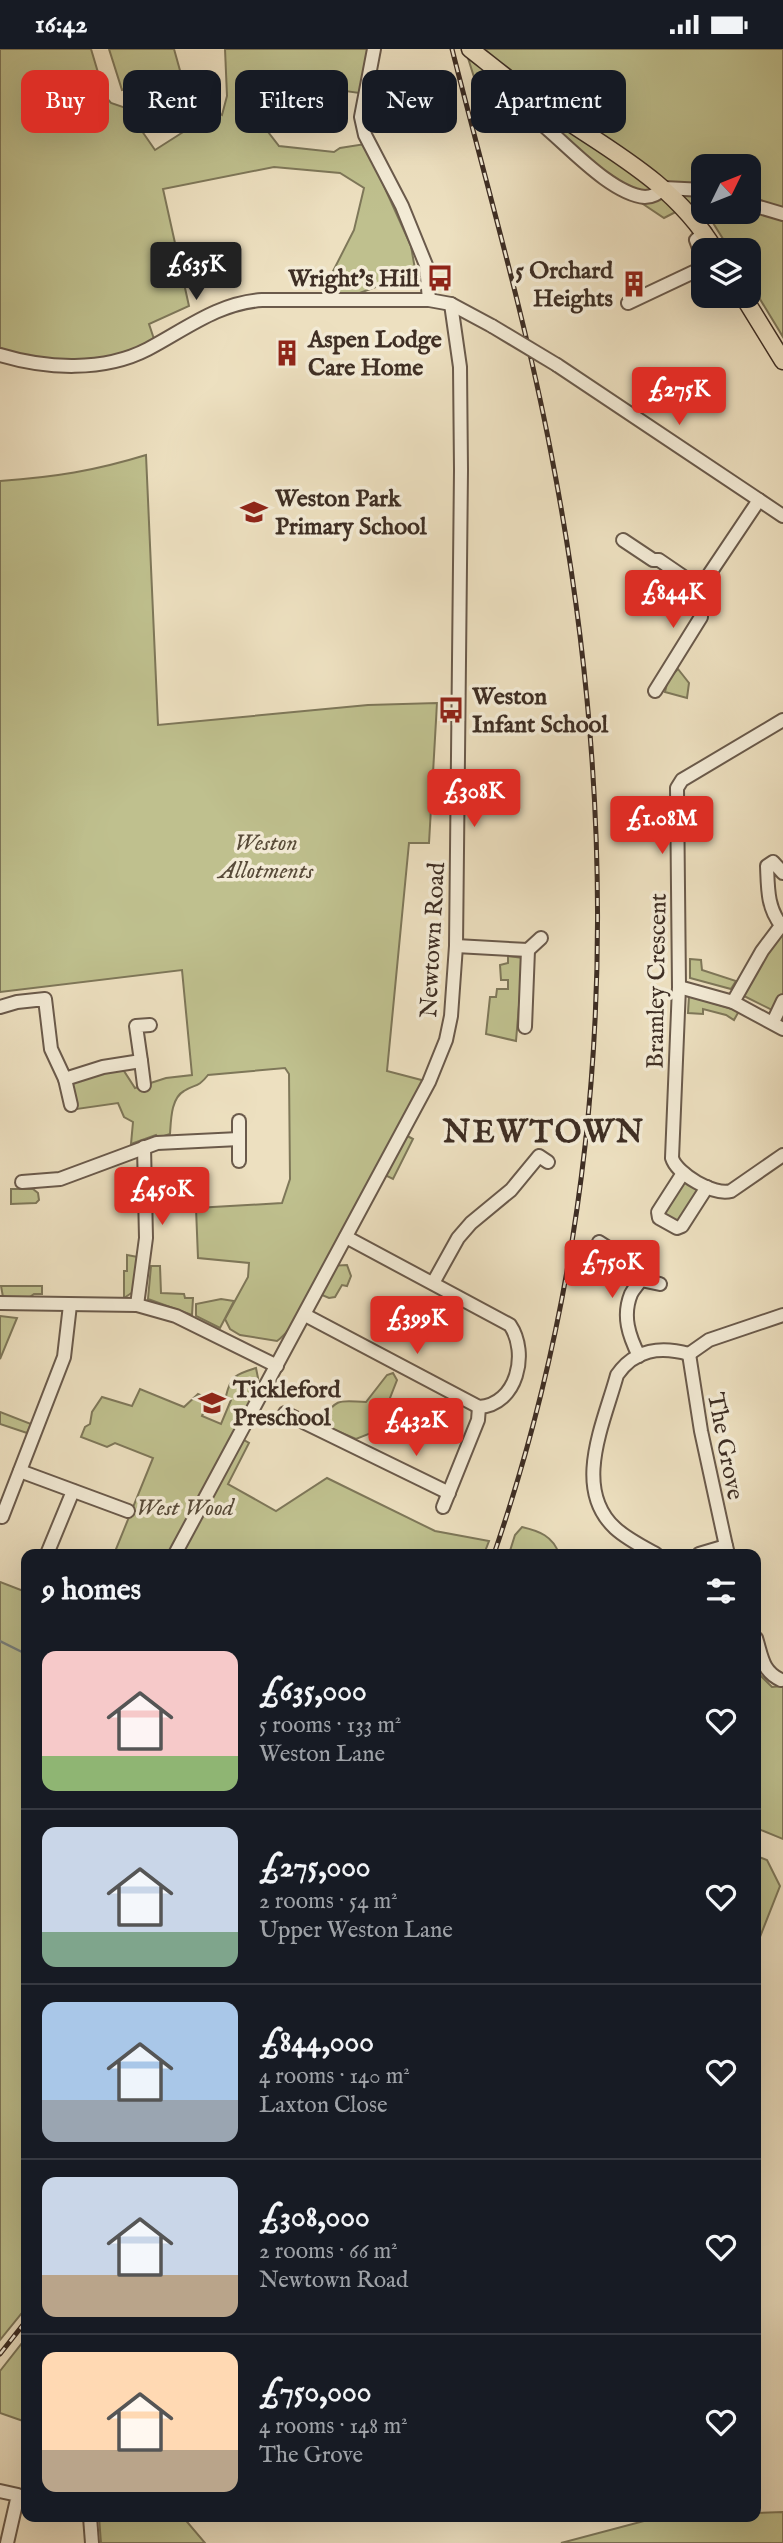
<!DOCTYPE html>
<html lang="en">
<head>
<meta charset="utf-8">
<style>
	:root { --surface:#171b24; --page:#242831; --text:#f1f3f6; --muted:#9ea1a6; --line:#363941; --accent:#d93025 }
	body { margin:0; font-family:"IM FELL English",serif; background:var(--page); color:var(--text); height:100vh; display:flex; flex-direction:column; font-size:26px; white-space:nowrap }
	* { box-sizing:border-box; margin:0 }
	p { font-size:23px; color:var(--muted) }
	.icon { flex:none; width:38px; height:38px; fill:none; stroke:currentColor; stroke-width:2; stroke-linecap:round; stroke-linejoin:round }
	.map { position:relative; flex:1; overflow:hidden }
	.details { position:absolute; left:21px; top:1500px; width:740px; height:973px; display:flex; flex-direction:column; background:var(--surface); border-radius:14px; box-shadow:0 7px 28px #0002 }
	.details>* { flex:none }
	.top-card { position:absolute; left:21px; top:21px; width:742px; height:63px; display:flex; gap:14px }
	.needle { width:46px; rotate:47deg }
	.buttons { position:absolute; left:691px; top:105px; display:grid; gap:14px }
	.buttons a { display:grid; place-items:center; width:70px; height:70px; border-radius:14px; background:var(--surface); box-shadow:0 7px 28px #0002; font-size:35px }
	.price { position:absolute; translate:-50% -60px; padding:0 16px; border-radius:7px; background:var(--accent); color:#fff; font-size:23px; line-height:46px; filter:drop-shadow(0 2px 4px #0008) }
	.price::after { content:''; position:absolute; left:50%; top:42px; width:21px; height:16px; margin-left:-10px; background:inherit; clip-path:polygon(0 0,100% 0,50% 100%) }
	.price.on { background:#222; color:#fff }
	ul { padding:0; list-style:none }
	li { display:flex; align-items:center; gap:21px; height:175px; padding:0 21px }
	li+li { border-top:2px solid var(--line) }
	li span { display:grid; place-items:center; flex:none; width:196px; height:140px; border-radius:14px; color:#555 }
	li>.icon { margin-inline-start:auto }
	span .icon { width:84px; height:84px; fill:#fffc; stroke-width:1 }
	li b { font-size:30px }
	h2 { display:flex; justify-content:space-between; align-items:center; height:84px; padding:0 21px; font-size:30px }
	.tag { padding:0 24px; border-radius:14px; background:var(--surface); box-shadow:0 7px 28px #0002; font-size:24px; line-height:63px }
	.tag.on { background:var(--accent); color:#fff }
	.status { display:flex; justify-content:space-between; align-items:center; height:49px; padding:0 35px; background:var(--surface); direction:ltr }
	.status svg { height:19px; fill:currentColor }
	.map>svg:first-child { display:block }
	.green { fill:#bfc08e; stroke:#7e7759; stroke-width:2; fill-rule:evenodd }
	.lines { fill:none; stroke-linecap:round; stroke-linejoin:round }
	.stream { stroke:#798280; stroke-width:2.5 }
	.minor-casing { stroke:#6a5a4b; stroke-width:16 }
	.major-casing { stroke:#3e2e24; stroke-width:19 }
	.minor { stroke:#f3ebd6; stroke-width:12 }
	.major { stroke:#ede0c0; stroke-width:16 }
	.rail-casing { stroke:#3e2e24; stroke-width:5 }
	.rail { stroke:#f3ebd6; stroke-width:2.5; stroke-dasharray:8; stroke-linecap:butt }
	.minor-bridge-casing { stroke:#6a5a4b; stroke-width:16; stroke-linecap:butt }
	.minor-bridge { stroke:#f3ebd6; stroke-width:12 }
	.labels { text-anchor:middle; stroke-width:7; stroke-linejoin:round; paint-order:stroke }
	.poi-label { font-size:24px; font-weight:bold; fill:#3e2e24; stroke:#f3ebd6; text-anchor:start }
	.park-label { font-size:24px; font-style:italic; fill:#584b39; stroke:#f3ebd6 }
	.street-label { font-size:24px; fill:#3e2e24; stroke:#f3ebd6 }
	.district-label { font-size:32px; font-weight:bold; letter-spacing:2px; fill:#3e2e24; stroke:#f3ebd6 }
</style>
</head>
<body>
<div class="status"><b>16:42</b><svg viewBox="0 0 49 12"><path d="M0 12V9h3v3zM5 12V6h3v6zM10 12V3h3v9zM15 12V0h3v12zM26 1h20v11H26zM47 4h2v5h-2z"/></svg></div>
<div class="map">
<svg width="783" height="2494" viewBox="0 0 783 2494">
	<rect width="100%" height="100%" fill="#ede0c0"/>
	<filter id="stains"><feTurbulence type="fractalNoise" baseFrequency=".00286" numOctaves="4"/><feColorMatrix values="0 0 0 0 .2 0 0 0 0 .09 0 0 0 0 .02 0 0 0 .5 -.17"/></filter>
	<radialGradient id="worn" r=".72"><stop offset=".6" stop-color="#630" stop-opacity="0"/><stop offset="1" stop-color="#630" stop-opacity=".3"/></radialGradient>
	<g class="green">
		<path d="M0 0H91L105 47 111 54 126 59 155 101 191 78 168 45 178 39 222 66 227 47 225 0H371L359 44 303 36 271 47 262 75 279 97 334 103 340 99 365 95 411 197 416 226 404 237 381 236 349 248 327 246V234L354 181 364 139 340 124 274 118 163 140 189 257 149 275 155 293 112 307 86 312 32 310 0 299Z"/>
		<path d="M109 0H174L181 25 122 41Z"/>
		<path d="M484 0H783V288L749 232V201H730L713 174 691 155 664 169 640 153 581 103 542 67 531 37ZM704 117H749V163H704Z"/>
		<path d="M468 9 507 39 499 44H479Z"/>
		<path d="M146 406 158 676 368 656 437 654 429 794H409L387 1022 429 1033 402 1084 413 1090 393 1130 381 1124 329 1217 347 1216 351 1227 347 1237 342 1236 335 1248 329 1249 315 1243C303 1258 292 1281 277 1292L240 1286 230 1280 225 1270 248 1228 249 1214 198 1209 196 1159 282 1154 290 1130 289 1025 285 1019 208 1026C198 1039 195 1035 184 1042 171 1049 171 1071 170 1085L158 1089 156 1086 131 1095 133 1073 124 1068 118 1054 77 1060 71 1038 72 1033 122 1019 135 1039 166 1029 192 1026 182 921 0 943V432C55 428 94 422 146 406Z"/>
		<path d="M678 620 689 634 687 649 665 643 668 630Z"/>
		<path d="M783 881V945L774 962 742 946Z"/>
		<path d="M508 907 523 909 516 992 486 985 490 948H496L497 940H508V931H501L500 916 508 914Z"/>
		<path d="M690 910 701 911 702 921 736 932 731 940 690 929Z"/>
		<path d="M689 947 739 962 734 971 726 966 703 960V965L688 964Z"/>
		<path d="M684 1132 699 1142 680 1172 668 1170 665 1164Z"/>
		<path d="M11 1140H33L38 1144 39 1151 36 1154 11 1155Z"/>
		<path d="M127 1206 138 1208 133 1243 124 1249V1222H127Z"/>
		<path d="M151 1217H160L161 1244 184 1245 185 1249H193L192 1266 148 1250Z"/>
		<path d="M1 1237H42V1245H34L27 1250 3 1248Z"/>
		<path d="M221 1250 234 1252 220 1279 196 1267V1255Z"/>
		<path d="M0 1267 17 1269 0 1310Z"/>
		<path d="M256 1319 259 1334 239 1388 249 1394 228 1435 276 1462 327 1429 435 1482 489 1492 484 1505H114L153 1409 115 1394 107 1398 81 1388 85 1378 90 1375 92 1363 102 1348 132 1357 140 1340 184 1358 198 1345 209 1350 202 1367 221 1375 231 1351 226 1347C231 1326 237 1325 256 1319Z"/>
		<path d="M393 1324 397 1331 390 1349C395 1359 394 1367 389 1377L356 1390 330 1379 322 1370C338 1348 340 1352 366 1353L387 1326Z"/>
		<path d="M0 1363 31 1375 27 1384 0 1375Z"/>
		<path d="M522 1478C539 1482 553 1487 559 1505H509L515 1486Z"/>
		<path d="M0 1533 26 1543V2259L0 2291Z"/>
		<path d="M756 1612 757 1623 772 1638 783 1637V1790L756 1779Z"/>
		<path d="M756 1807 767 1811 780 1837 756 1898Z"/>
		<path d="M26 2289V2373L0 2364V2322Z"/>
		<path d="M783 2463V2494H561L659 2468H756V2464Z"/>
		<path d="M99 2468H183L205 2494H101Z"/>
	</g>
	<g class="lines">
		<path class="stream" d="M0 1592 26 1605"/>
		<g class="minor-casing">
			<g id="minor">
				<path d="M374 0 361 68 365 86 402 157 426 216 429 251"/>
				<path d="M539 53 536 65 538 72C566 94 610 145 645 148 653 148 659 144 664 139L704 141"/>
				<path d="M749 155 783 165"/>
				<path d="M628 254 700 220 703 210 696 191 705 183"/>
				<path d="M0 306C46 320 104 323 148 300 186 280 218 254 262 251H429L451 255 492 277"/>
				<path d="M557 316 783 467"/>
				<path d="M623 491 653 511H659L700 539"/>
				<path d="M655 642 701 568 700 539 759 451"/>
				<path d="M783 671 682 731 677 739 679 938 672 1109C677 1125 714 1147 731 1142L783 1106"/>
				<path d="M781 876C767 858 768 839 767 817L773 813 783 824"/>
				<path d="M456 897 528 901 525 978"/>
				<path d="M528 901 541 889"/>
				<path d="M679 938 733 953 783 980"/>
				<path d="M733 953 762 902 783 874"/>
				<path d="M0 958 17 953 45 950 51 1000 65 1030 103 1018 141 1012 136 977 150 976"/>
				<path d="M773 973 783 952"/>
				<path d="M141 1012 144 1036"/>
				<path d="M65 1030 71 1056"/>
				<path d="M239 1072V1112"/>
				<path d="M683 1124 658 1163 659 1169 677 1179 682 1177 707 1138"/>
				<path d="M22 1133 60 1130 157 1094 239 1090"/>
				<path d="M599 1193 638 1218 643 1225C641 1234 635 1237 631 1245 622 1267 629 1287 639 1307"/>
				<path d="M641 1231 660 1235"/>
				<path d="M433 1234 458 1189 471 1174 511 1141 539 1107 548 1113"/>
				<path d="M0 1254 137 1256 176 1267 277 1317"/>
				<path d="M137 1256 146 1189 144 1098"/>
				<path d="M305 1266 479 1358C517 1356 529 1304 510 1276L346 1188"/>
				<path d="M689 1305 701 1382 726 1497"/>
				<path d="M689 1305 709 1291 783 1266"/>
				<path d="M285 1364 449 1444"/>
				<path d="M20 1422 128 1462"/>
				<path d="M443 1458 478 1371 479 1358"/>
				<path d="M0 1467 2 1468 64 1308 70 1256"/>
				<path d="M47 1505 73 1442"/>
				<path d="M175 1505 429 1033 446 991 451 967 456 897 461 421 460 318 451 255"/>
				<path d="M656 1505C643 1498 627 1490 615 1479 572 1439 604 1374 617 1326 635 1300 660 1297 689 1305"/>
				<path d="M699 1505 726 1497 728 1505"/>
				<path d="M756 1589C762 1608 762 1622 781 1631"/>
				<path d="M0 2442 18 2446 7 2494"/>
				<path d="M90 2468 92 2494"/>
			</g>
		</g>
		<g class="major-casing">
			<g id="major">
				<path d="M470 0C493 18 515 36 539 53 604 99 672 130 715 201"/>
				<path d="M743 247 783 312"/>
			</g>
		</g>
		<use href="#minor" class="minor"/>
		<use href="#major" class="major"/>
		<g class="rail-casing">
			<g id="rail">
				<path d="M452 0C486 134 525 268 551 404 623 774 617 1146 494 1505"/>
				<path d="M0 2305 26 2272"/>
			</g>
		</g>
		<use href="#rail" class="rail"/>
		<g class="minor-bridge-casing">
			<path id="minor-bridge" d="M492 277 557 316"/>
		</g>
		<use href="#minor-bridge" class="minor-bridge"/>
	</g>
	<defs>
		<g id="bus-bare" transform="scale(2.1)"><path d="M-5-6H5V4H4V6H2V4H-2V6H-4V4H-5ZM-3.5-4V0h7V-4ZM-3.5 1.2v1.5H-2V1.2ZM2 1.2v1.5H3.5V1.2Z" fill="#8f2418" stroke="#f3ebd6" stroke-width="2.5" paint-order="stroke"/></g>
		<g id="building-bare" transform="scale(2.1)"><path d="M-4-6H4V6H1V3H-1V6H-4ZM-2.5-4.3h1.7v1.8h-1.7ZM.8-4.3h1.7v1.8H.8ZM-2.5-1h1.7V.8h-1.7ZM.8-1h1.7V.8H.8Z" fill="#8f2418" stroke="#f3ebd6" stroke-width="2.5" paint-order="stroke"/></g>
		<g id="school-bare" transform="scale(2.1)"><path d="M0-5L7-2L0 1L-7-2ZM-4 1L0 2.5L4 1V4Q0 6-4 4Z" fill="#8f2418" stroke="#f3ebd6" stroke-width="2.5" paint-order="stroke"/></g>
	</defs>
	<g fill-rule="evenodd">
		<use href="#bus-bare" x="440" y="229"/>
		<use href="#building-bare" x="634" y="235"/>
		<use href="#building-bare" x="287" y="304"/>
		<use href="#school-bare" x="254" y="463"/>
		<use href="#bus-bare" x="451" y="661"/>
		<use href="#school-bare" x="212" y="1354"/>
	</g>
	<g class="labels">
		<g class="poi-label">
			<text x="613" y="229" text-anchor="end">5 Orchard<tspan x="613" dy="28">Heights</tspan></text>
			<text x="419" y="237" text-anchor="end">Wright's Hill</text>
			<text x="308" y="298">Aspen Lodge<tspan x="308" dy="28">Care Home</tspan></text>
			<text x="275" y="457">Weston Park<tspan x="275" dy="28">Primary School</tspan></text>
			<text x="472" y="655">Weston<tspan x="472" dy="28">Infant School</tspan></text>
			<text x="233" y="1348">Tickleford<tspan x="233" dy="28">Preschool</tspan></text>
		</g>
		<g class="park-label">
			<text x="266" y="801">Weston<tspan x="266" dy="28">Allotments</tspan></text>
			<text x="185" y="1466">West Wood</text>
		</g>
		<g class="street-label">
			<text transform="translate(432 891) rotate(-87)" y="8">Newtown Road</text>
			<text transform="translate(656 932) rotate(-89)" y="8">Bramley Crescent</text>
			<text transform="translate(726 1397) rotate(79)" y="8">The Grove</text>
		</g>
		<g class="district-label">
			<text x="544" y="1093">NEWTOWN</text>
		</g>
	</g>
	<rect width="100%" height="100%" filter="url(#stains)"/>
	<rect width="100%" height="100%" fill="url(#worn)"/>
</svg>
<div class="buttons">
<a><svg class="needle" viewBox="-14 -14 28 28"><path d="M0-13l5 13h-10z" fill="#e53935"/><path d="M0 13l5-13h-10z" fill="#9ea1a6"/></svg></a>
<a><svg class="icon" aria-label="layers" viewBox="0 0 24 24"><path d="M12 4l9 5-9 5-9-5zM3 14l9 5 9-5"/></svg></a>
</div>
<b class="price on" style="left:196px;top:253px">£635K</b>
<b class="price" style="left:679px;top:378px">£275K</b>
<b class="price" style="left:673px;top:581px">£844K</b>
<b class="price" style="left:474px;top:780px">£308K</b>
<b class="price" style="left:662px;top:807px">£1.08M</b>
<b class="price" style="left:162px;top:1178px">£450K</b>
<b class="price" style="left:612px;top:1251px">£750K</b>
<b class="price" style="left:417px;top:1307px">£399K</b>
<b class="price" style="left:416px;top:1409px">£432K</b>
<div class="top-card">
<a class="tag on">Buy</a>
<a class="tag">Rent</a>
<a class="tag">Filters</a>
<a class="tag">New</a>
<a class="tag">Apartment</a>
</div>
<section class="details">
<h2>9 homes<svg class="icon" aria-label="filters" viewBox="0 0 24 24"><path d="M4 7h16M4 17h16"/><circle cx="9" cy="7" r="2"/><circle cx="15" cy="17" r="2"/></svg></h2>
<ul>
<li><span style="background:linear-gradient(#f6c9c9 75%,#8fb573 0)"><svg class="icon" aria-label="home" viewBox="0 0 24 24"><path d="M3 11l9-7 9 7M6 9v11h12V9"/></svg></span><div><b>£635,000</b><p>5 rooms · 133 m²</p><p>Weston Lane</p></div><svg class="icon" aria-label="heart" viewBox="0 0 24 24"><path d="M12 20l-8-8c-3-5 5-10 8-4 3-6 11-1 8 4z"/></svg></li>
<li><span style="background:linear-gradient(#c9d6e8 75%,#7fa58c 0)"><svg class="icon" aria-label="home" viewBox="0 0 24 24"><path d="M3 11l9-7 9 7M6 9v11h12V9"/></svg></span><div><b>£275,000</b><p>2 rooms · 54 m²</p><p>Upper Weston Lane</p></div><svg class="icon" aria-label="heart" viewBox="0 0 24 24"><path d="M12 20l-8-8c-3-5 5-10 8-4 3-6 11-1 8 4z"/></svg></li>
<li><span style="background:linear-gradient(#a9c7e8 70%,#9aa5b1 0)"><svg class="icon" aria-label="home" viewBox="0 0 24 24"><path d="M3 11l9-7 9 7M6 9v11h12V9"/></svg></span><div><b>£844,000</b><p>4 rooms · 140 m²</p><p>Laxton Close</p></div><svg class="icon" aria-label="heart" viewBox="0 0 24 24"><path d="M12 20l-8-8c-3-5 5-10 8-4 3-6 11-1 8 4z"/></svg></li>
<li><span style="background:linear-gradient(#c9d6e8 70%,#b9a48a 0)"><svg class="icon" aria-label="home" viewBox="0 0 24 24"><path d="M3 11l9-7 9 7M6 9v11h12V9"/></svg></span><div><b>£308,000</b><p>2 rooms · 66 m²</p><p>Newtown Road</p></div><svg class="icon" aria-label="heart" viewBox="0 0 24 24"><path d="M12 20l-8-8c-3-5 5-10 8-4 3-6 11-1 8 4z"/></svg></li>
<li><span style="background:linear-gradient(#ffd9b3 70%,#b9a48a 0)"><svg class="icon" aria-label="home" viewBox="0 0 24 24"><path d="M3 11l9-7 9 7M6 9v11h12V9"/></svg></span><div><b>£750,000</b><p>4 rooms · 148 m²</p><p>The Grove</p></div><svg class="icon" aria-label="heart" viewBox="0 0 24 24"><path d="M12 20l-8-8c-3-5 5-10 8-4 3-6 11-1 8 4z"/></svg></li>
</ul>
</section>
</div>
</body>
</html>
